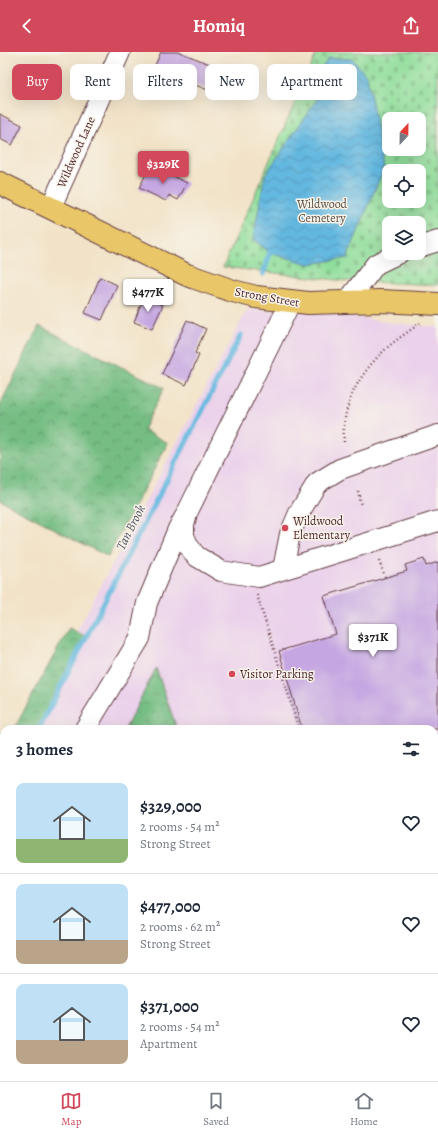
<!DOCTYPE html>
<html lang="en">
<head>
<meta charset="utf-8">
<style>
	:root { --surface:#fff; --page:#f6f6f7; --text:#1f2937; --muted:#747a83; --line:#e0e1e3; --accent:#d1495b }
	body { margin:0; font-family:Alegreya,serif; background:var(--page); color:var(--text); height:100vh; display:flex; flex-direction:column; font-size:15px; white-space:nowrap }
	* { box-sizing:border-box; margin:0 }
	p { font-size:13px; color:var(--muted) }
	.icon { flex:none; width:22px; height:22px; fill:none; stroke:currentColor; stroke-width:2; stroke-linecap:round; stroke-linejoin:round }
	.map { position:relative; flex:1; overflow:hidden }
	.drawer { position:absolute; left:0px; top:673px; width:438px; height:356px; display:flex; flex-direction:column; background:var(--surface); border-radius:12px 12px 0 0; box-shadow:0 4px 16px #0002 }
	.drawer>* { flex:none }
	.top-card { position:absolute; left:12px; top:12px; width:414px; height:36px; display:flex; gap:8px }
	.needle { width:26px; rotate:22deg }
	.tools { position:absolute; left:382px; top:60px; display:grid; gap:8px }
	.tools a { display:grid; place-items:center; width:44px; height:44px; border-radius:8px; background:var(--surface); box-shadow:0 4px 16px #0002; font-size:20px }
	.price { position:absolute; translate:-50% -34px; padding:0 9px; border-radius:4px; background:#fff; color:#222; font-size:13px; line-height:26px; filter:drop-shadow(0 1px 2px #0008) }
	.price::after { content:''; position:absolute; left:50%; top:24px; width:12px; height:9px; margin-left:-6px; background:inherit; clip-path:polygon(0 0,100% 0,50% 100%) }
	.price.on { background:var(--accent); color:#fff }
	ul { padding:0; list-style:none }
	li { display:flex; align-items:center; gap:12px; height:100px; padding:0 16px }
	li+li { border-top:1px solid var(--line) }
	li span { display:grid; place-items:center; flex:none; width:112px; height:80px; border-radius:8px; color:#555 }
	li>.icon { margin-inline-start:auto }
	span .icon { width:48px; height:48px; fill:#fffc; stroke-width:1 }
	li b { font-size:17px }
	h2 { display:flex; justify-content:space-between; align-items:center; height:48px; padding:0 16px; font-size:17px }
	.chip { padding:0 14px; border-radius:8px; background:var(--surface); box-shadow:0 4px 16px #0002; font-size:14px; line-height:36px }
	.chip.on { background:var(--accent); color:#fff }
	header { display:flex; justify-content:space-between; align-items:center; height:52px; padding:0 16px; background:var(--accent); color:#fff; font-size:18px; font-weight:700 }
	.tabs { display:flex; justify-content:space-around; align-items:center; height:56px; border-top:1px solid var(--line); background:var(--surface); font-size:11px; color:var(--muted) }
	.tabs a { display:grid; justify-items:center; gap:2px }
	.tabs .on { color:var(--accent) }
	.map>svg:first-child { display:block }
	.built { fill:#ebd1eb }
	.forest { fill:url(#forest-crowns); stroke:#5f6e57 }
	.cemetery { fill:url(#cemetery-stones); stroke:#6d7e63; fill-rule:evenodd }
	.garden { fill:#90de9b; stroke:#6d7e63 }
	.water { fill:url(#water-waves); stroke:#576c86 }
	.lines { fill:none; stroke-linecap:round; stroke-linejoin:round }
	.stream { stroke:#64b8e0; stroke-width:5.5 }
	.building { fill:#c5a5e2 }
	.minor-casing { stroke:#633c43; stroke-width:22 }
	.major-casing { stroke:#633c43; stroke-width:24 }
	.path { stroke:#633c43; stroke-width:2.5; stroke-dasharray:1 3; stroke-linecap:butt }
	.minor { stroke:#fff; stroke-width:20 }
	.major { stroke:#e9c769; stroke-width:22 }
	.poi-dot { fill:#d1495b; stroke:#f7f3e8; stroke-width:1.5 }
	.labels { text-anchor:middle; stroke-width:3; stroke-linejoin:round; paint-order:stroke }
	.street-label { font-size:12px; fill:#4a1f2b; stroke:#f7f3e8 }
	.park-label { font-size:12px; fill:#5c4f47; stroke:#f7f3e8 }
	.poi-label { font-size:12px; fill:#4a1f2b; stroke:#f7f3e8; text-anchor:start }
	.water-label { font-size:13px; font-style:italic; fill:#53556a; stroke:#f7f3e8 }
</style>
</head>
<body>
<header><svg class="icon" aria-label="back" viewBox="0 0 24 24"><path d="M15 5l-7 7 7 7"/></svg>Homiq<svg class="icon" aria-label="share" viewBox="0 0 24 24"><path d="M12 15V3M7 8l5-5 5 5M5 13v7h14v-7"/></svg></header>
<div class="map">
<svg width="438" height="1029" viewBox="0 0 438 1029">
	<defs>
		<pattern id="forest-crowns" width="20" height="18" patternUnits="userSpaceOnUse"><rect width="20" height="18" fill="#74bd83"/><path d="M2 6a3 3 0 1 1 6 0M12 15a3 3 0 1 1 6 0" fill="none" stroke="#61996b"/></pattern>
		<pattern id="cemetery-stones" width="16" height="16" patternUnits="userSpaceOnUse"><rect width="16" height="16" fill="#90de9b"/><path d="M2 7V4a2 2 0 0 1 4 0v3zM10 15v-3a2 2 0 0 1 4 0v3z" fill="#7ebe86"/></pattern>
		<pattern id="water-waves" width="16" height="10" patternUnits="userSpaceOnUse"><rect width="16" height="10" fill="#64b8e0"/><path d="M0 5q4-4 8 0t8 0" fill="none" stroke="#5495b6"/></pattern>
	</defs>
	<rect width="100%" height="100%" fill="#f7f3e8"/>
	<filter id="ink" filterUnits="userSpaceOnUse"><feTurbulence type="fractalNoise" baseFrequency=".025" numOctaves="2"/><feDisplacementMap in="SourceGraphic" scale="8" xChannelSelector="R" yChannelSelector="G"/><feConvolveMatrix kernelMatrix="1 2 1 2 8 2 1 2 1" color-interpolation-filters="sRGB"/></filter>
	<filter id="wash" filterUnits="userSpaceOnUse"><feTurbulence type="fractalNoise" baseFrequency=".012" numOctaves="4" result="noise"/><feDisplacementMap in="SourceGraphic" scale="16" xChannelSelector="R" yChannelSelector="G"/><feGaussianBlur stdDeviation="0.9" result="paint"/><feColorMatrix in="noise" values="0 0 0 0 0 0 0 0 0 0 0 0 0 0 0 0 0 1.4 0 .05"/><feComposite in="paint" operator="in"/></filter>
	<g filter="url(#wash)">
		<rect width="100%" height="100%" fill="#f2e3c8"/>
		<path class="built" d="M247 258 318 259 393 271 438 275V1029H70L67 1025H434V677H25Z"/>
		<g class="forest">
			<path d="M39 274 164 336 143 378 168 391 108 505 0 448V353Z"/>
			<path d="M69 576 85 584 38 677H14Z"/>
			<path d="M156 616 177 677H125Z"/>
			<path d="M0 681 4 683V707L0 705Z"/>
		</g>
		<path class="cemetery" d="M317 0H438V233L345 229 223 215ZM389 67H419V97H389ZM389 119H419V149H389ZM389 171H419V201H389Z"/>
		<g class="garden">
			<path d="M434 943 438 945V962L434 969Z"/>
			<path d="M438 980V1019L434 1017V986Z"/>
			<path d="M216 1025H335L332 1029H223Z"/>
			<path d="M368 1025H381L388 1029H366Z"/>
		</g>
		<path class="water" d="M329 6 352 7 367 24 384 116 347 206 309 212 270 201 253 187 265 123 318 46V21Z"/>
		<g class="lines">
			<g class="stream">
				<path d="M263 222 270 201"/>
				<path d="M39 677 241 283"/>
			</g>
		</g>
		<g id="blocks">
			<g class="building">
				<path d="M161 0H179L217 15 208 38 170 23 165 35 148 29Z"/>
				<path d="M0 62 22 73 12 93 0 87Z"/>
				<path d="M149 116 161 122 163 119 187 131 178 148 169 143 166 149 139 136Z"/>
				<path d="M100 225 117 233 102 268 85 261Z"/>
				<path d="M144 245 163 253 152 277 134 270Z"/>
				<path d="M187 268 206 277 195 301 199 303 186 333 162 322Z"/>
				<path d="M424 507 426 514 438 510V677H302L279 599 336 582 324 544 407 519 405 513Z"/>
			</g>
		</g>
	</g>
	<g filter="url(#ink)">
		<use href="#blocks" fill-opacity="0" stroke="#633c43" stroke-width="1"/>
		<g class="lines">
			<g class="minor-casing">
				<g id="minor">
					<path d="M51 155 120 0"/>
					<path d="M419 195 438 189"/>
					<path d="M347 250 376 212 399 201"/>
					<path d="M186 465 184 472V484L189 495 196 504 221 519 259 525 438 469"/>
					<path d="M283 517 290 482 299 461 317 431 340 417 438 383"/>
					<path d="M85 677 140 586 147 551 178 477 187 461 291 249"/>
				</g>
			</g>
			<g class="major-casing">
				<path id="major" d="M0 131 187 223 233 239 256 245 308 251 381 249 438 252"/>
			</g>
			<g class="path">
				<path d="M344 390C341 352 360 320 388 295 398 286 410 279 420 271"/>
				<path d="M358 439 361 454"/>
				<path d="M379 509 385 525"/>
				<path d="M257 543 299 677"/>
				<path d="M434 727 438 726"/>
				<path d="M0 746 4 740"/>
				<path d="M434 906 438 908"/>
			</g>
			<use href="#minor" class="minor"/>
			<use href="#major" class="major"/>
		</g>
	</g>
	<g class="poi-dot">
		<circle cx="285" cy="476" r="4"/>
		<circle cx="232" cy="622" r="4"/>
	</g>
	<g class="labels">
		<g class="street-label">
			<text transform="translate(76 100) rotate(-66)" y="4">Wildwood Lane</text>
			<text transform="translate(267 245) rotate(10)" y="4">Strong Street</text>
		</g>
		<g class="park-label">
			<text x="322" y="156">Wildwood<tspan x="322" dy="14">Cemetery</tspan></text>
		</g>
		<g class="poi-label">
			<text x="293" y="473">Wildwood<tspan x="293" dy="14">Elementary</tspan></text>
			<text x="240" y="626">Visitor Parking</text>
		</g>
		<g class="water-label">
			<text transform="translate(130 475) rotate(-63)" y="5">Tan Brook</text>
		</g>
	</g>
</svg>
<div class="tools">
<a><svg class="needle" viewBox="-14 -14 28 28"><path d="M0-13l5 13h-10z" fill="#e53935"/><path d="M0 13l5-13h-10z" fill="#747a83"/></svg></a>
<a><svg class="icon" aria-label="locate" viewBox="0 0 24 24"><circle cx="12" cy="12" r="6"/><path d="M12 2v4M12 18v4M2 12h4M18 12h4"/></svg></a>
<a><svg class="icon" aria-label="layers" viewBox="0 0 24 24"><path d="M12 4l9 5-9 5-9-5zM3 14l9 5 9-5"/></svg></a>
</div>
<b class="price on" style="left:163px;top:133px">$329K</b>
<b class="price" style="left:148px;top:261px">$477K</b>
<b class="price" style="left:373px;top:606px">$371K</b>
<div class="top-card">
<a class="chip on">Buy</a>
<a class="chip">Rent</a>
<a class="chip">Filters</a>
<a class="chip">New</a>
<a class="chip">Apartment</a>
</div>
<section class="drawer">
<h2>3 homes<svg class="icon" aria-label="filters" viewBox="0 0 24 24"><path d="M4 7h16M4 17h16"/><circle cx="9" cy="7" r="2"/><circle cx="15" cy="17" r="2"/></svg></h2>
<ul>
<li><span style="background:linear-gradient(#bfe0f5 70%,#8fb573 0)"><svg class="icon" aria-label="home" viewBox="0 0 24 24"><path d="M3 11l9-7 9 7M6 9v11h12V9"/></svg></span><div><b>$329,000</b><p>2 rooms · 54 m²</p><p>Strong Street</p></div><svg class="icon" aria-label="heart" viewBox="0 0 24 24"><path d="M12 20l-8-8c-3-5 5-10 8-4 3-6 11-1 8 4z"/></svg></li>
<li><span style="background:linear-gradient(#bfe0f5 70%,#b9a48a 0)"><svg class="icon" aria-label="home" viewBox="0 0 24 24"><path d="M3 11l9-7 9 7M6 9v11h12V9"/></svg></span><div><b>$477,000</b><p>2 rooms · 62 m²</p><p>Strong Street</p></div><svg class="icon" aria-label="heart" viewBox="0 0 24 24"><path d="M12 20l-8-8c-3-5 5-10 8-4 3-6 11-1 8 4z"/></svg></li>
<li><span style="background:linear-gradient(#bfe0f5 70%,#b9a48a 0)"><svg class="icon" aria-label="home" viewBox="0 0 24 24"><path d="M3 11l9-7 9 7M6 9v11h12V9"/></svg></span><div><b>$371,000</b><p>2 rooms · 54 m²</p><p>Apartment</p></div><svg class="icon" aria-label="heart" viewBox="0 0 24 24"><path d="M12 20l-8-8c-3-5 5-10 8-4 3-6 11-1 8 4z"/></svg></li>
</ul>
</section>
</div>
<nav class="tabs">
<a class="on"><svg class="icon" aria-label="map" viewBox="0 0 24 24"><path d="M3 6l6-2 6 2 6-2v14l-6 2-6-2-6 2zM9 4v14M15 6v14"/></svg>Map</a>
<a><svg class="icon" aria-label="saved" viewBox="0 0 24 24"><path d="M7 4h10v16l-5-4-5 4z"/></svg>Saved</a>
<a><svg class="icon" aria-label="home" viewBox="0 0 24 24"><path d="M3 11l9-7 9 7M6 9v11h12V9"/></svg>Home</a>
</nav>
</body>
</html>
